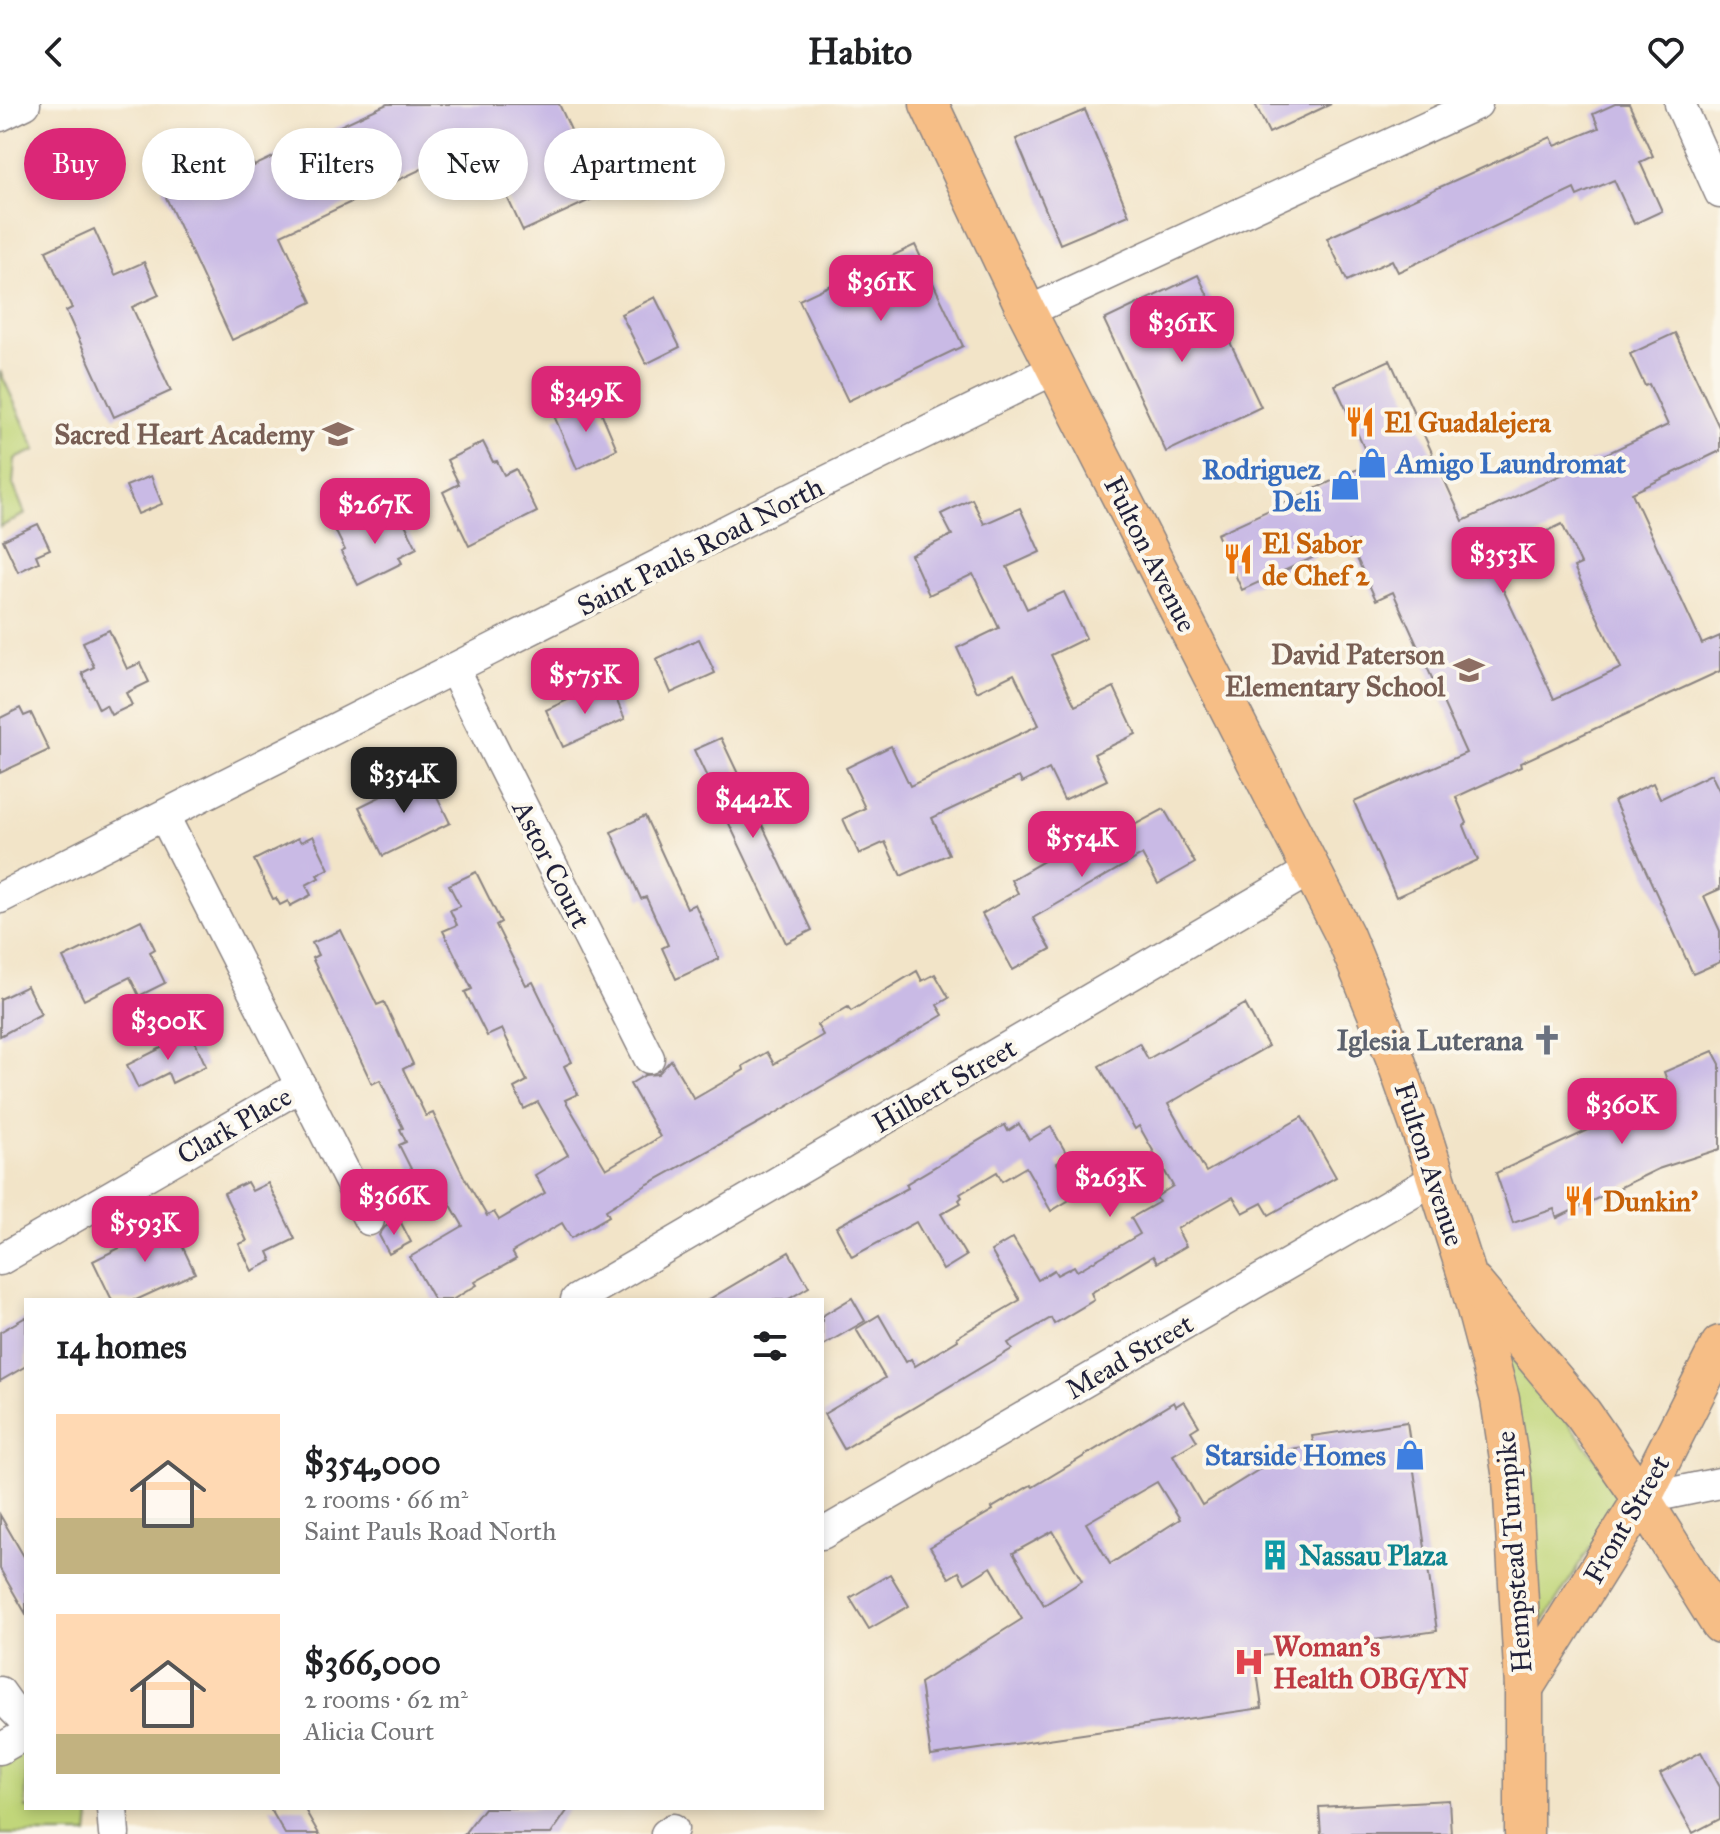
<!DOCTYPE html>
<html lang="en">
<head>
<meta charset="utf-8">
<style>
	:root { --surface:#fff; --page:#f2f2f2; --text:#202124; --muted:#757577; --accent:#db2777 }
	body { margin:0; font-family:"IM FELL Great Primer",serif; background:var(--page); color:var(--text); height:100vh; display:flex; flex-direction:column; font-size:30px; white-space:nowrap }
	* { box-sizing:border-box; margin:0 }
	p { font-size:26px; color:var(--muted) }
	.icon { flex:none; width:44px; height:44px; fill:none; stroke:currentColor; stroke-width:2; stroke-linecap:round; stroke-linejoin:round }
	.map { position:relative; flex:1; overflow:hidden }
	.side { position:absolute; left:24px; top:1194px; width:800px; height:512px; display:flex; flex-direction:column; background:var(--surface); border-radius:0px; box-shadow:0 4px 12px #0003 }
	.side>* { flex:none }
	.guide { position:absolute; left:24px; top:24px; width:800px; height:72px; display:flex; gap:16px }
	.price { position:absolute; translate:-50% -68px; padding:0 18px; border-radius:16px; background:var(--accent); color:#fff; font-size:26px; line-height:52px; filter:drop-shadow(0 2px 4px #0008) }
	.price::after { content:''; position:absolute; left:50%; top:48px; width:24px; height:18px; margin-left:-12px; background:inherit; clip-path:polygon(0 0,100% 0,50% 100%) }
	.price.selected { background:#222; color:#fff }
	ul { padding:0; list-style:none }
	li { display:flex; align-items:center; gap:24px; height:200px; padding:0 32px }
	li span { display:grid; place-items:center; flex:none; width:224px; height:160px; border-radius:0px; color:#555 }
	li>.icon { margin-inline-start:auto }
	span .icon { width:96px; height:96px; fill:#fffc; stroke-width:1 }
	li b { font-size:34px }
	h2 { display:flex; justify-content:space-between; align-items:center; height:96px; padding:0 32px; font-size:34px }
	.tag { padding:0 28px; border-radius:36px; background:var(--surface); box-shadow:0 4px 12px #0003; font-size:28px; line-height:72px }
	.tag.selected { background:var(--accent); color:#fff }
	header { display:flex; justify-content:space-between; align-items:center; height:104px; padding:0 32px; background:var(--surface); font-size:36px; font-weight:700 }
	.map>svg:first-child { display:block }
	.green { fill:#c1d67a; stroke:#727c5a; stroke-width:2 }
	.building { fill:#c9bae5; fill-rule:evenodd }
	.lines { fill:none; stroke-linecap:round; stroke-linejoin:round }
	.minor-casing { stroke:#8a8382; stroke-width:33 }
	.major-casing { stroke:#8a8382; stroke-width:41 }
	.minor { stroke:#fff; stroke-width:30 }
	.major { stroke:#f6be86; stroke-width:38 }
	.labels { text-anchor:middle; stroke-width:8; stroke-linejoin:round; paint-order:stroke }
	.food-label { font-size:28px; font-weight:bold; fill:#c56008; stroke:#fbf7ec; text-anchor:start }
	.education-label { font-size:28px; font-weight:bold; fill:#785e54; stroke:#fbf7ec; text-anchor:end }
	.shop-label { font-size:28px; font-weight:bold; fill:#366cbe; stroke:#fbf7ec; text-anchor:end }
	.street-label { font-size:28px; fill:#22223b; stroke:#fbf7ec }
	.worship-label { font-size:28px; font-weight:bold; fill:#5b616d; stroke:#fbf7ec; text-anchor:end }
	.culture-label { font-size:28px; font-weight:bold; fill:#0d838f; stroke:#fbf7ec; text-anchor:start }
	.health-label { font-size:28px; font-weight:bold; fill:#be3a42; stroke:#fbf7ec; text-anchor:start }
</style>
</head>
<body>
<header><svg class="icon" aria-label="back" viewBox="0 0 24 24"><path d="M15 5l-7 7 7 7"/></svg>Habito<svg class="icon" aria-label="heart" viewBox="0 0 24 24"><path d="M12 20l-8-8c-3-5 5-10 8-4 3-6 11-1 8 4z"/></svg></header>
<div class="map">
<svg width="1720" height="1730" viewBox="0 0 1720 1730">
	<rect width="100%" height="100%" fill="#fbf7ec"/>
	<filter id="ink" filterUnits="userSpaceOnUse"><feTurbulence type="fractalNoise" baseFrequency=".0125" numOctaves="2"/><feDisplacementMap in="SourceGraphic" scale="16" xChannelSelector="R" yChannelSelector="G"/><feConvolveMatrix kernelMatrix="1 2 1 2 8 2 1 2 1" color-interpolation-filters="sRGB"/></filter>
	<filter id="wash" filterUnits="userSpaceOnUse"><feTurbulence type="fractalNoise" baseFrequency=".006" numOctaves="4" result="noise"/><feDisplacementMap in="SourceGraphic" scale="32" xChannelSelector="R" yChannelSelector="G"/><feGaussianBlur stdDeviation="1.8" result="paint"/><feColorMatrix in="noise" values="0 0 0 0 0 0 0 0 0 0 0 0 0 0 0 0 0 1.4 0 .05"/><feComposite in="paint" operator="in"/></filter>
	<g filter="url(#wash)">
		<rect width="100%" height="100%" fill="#f2e4c8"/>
		<g class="green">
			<path d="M0 267 36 346 15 355 13 380 25 410 0 423Z"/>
			<path d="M1503 1243 1555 1302 1624 1390 1540 1523 1532 1438Z"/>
			<path d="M26 1646V1704H91L88 1730H0V1660Z"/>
		</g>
		<g id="blocks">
			<g class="building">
				<path d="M387 0H559L601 91 523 127 481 37 281 131 312 198 232 236 162 85 246 46 254 62Z"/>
				<path d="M1255 0H1331L1269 29Z"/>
				<path d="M1615 0H1629L1653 52 1640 58 1662 107 1634 120 1614 76 1577 92 1574 85 1398 168 1392 156 1347 177 1327 134 1551 33 1555 42 1599 24 1593 10Z"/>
				<path d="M1085 6 1129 111 1060 140 1016 35Z"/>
				<path d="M94 125 115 171 144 158 159 191 132 203 171 287 114 313 66 207 72 204 46 147Z"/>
				<path d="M915 141 963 242 848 297 799 196Z"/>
				<path d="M1198 171 1261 303 1166 348 1104 216Z"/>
				<path d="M655 193 680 243 646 260 621 210Z"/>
				<path d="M1675 229 1720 325V347L1632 389 1702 540 1720 532V567L1520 659 1521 663 1456 693 1467 719 1464 722 1478 756 1396 793 1354 698 1466 649 1393 488 1376 496 1349 437 1242 486 1217 430 1371 359 1335 281 1390 256 1463 417 1668 321 1649 280 1645 282 1630 250ZM1562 420 1581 460 1574 463 1621 564 1554 595 1489 455Z"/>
				<path d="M596 296 617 345 577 365 555 314Z"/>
				<path d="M483 338 493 358 497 357 504 371 516 365 537 408 469 442 443 388 459 380 447 356Z"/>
				<path d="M151 372 162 400 138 410 126 382Z"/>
				<path d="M972 395 984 420 1020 404 1040 448 1007 463 1027 505 1064 488 1086 534 1051 551 1075 602 1114 583 1136 630 1094 650 1107 676 1064 696 1049 665 1022 679 1019 673 932 714 949 750 901 772 885 738 859 750 843 715 865 704 846 664 891 642 910 682 1039 621 1014 570 977 588 957 544 999 524 973 470 929 491 911 451 952 431 941 410Z"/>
				<path d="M381 409 385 418 400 410 417 444 399 453 402 459 358 481 341 448 345 446 335 426 356 416 358 420Z"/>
				<path d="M38 420 50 445 36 451 39 458 18 468 3 436Z"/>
				<path d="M109 526 127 565 140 559 149 578 126 589 132 601 111 611 106 601 99 605 82 569 94 563 83 538Z"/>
				<path d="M699 535 715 569 671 589 656 555Z"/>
				<path d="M593 584 597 592 612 586 625 615 563 643 546 606Z"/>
				<path d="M20 604 24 612 31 609 49 646 0 669V614Z"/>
				<path d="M721 634 812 826 786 839 694 646Z"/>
				<path d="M426 670 450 719 383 752 359 703Z"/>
				<path d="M1711 670 1720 688V785L1704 792 1720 827V858L1693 870 1614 697 1653 679 1660 695Z"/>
				<path d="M1164 705 1195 759 1158 780 1142 751 1033 814 1051 845 1013 866 982 810 1018 789 1011 776 1120 713 1127 725Z"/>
				<path d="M645 712 687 804 695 800 719 855 676 875 662 844 668 841 646 793 641 795 611 728Z"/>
				<path d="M313 732 329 765 317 771 319 774 306 781 311 791 290 802 288 797 280 801 276 794 273 795 254 756 298 734 301 738Z"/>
				<path d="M476 768 501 818 496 821 526 881 533 878 572 958 564 962 578 990 565 996 606 1065 660 1033 630 980 645 971 658 970 671 956 694 995 744 966 743 962 767 948 774 960 823 931 817 921 848 903 851 907 917 867 922 877 935 870 949 894 937 901 943 911 771 1012 648 1080 606 1106 609 1112 571 1134 562 1119 512 1148 516 1155 475 1178 477 1181 452 1196H434L410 1153 463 1122 437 1077 421 1085 399 1041 406 1038 400 1025 403 1024 380 976 372 980 347 927 312 854 318 851 312 839 341 826 377 901 384 898 413 960 403 965 426 1012 433 1009 464 1073 487 1112 494 1108 499 1116 545 1089 535 1071 568 1051 538 998 524 1005 514 984 527 977 502 925 487 932 465 888 472 885 443 827 457 821 450 806 460 802 449 781Z"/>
				<path d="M141 816 155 845 150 848 165 879 139 892 130 873 84 896 63 854Z"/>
				<path d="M27 882 41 910 0 932V895Z"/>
				<path d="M1245 900 1268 942 1168 1000 1206 1068 1302 1013 1336 1073 1269 1111 1262 1099 1243 1109 1233 1093 1177 1125 1186 1142 1157 1159 1153 1152 1091 1189 1094 1196 1054 1220 1051 1214 1008 1239 1012 1245 844 1345 824 1310 885 1274 856 1225 879 1211 906 1258 911 1255 915 1262 958 1236 957 1233 1020 1196 991 1147 1013 1134 1038 1176 1054 1166 1057 1171 1074 1162 1077 1167 1140 1130 1131 1114 1159 1098 1156 1093 1173 1082 1139 1022 1135 1025 1099 962 1139 939 1148 955Z"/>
				<path d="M191 929 206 962 172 979 168 969 138 984 127 961Z"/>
				<path d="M1713 947 1720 960V1045L1658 1065 1557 1114 1554 1105 1513 1119 1496 1069 1664 991 1662 985 1669 982 1664 968Z"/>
				<path d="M1019 1020 1029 1036 1051 1023 1068 1052 1057 1059 1076 1092 1051 1107 1026 1063 1002 1077 997 1068 960 1090 962 1093 959 1096 961 1099 941 1110 966 1152 943 1166 916 1118 852 1153 836 1123 908 1084 906 1080 1005 1021 1008 1027Z"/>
				<path d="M247 1078 252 1087 268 1079 295 1135 268 1148 272 1157 252 1167 239 1140 247 1137 224 1089Z"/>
				<path d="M169 1114 195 1169 136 1196H112L93 1157 150 1129 147 1125Z"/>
				<path d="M399 1115 411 1138 389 1150 379 1131 385 1123Z"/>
				<path d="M789 1148 809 1183 787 1196H708Z"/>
				<path d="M852 1194 865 1217 822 1242V1212Z"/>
				<path d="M26 1213V1262L0 1277V1228Z"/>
				<path d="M1184 1297 1199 1322 1191 1327 1197 1337 1173 1351 1202 1401 1292 1345 1314 1341 1312 1332 1407 1318 1437 1527 1255 1553 1262 1604 931 1652 920 1579 1022 1515 991 1463 965 1479 959 1468 949 1474 930 1443 993 1406 992 1404 1031 1381 1033 1383 1174 1298 1176 1302ZM1157 1378 1180 1415 1110 1460 1086 1419ZM1053 1427 1082 1477 1044 1501 1013 1449Z"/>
				<path d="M0 1411 26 1456V1510L0 1465Z"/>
				<path d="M890 1470 909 1502 869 1525 850 1494Z"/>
				<path d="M1701 1648 1720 1683V1715L1693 1729 1660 1670Z"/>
				<path d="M1449 1696 1451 1730H1321L1319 1703Z"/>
				<path d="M270 1704H304L319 1730H285Z"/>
				<path d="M484 1704H569L551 1730H464Z"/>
			</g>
		</g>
	</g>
	<g filter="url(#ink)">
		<use href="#blocks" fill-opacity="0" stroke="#8a8382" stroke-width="2"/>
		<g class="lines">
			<g class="minor-casing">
				<g id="minor">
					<path d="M1680 0 1720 89"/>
					<path d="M0 12 25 0"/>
					<path d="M1027 208 1477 0"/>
					<path d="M454 566 649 954"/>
					<path d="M164 712 369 1116"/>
					<path d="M0 794 747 416 1057 264"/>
					<path d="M0 1156 301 982"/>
					<path d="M576 1196 1312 765"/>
					<path d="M1642 1395 1720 1379"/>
					<path d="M822 1430 1436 1074"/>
					<path d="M0 1588 10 1602 26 1618"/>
					<path d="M0 1645 26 1630"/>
					<path d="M112 1704 114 1730"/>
					<path d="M666 1730 673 1725"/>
				</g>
			</g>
			<g class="major-casing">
				<g id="major">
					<path d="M929 0 1027 208 1345 832 1394 951 1425 1039 1467 1171 1500 1295 1512 1375 1524 1584V1730"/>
					<path d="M1474 1180 1583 1310 1642 1395 1720 1520"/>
					<path d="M1524 1584 1642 1395 1720 1241"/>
				</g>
			</g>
			<use href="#minor" class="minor"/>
			<use href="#major" class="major"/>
		</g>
	</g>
	<defs>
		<g id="restaurant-bare" transform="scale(2.4)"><path d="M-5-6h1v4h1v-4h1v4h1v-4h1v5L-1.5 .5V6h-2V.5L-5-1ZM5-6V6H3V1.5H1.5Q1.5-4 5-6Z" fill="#e8710a" stroke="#fbf7ec" stroke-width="2.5" paint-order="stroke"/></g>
		<g id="school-bare" transform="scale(2.4)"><path d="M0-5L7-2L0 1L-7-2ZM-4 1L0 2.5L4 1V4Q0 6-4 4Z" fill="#8d6e63" stroke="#fbf7ec" stroke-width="2.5" paint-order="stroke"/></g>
		<g id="shop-bare" transform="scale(2.4)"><path d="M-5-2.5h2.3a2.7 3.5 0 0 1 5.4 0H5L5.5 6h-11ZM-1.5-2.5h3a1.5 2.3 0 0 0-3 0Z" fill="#3f7fe0" stroke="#fbf7ec" stroke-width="2.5" paint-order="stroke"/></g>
		<g id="church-bare" transform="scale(2.4)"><path d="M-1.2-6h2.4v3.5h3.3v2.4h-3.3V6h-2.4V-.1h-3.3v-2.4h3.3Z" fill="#6b7280" stroke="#fbf7ec" stroke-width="2.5" paint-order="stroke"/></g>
		<g id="building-bare" transform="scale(2.4)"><path d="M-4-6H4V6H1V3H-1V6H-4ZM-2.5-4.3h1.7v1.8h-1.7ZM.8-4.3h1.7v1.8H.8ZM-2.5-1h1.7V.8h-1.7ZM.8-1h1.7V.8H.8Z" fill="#0f9aa8" stroke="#fbf7ec" stroke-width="2.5" paint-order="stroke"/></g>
		<g id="hospital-bare" transform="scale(2.4)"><path d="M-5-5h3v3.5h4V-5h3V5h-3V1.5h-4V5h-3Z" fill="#e0444e" stroke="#fbf7ec" stroke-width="2.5" paint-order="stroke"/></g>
	</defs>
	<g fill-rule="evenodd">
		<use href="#restaurant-bare" x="1360" y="318"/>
		<use href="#school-bare" x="338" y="330"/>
		<use href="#shop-bare" x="1372" y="359"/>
		<use href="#shop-bare" x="1345" y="381"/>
		<use href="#restaurant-bare" x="1238" y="455"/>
		<use href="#school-bare" x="1469" y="566"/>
		<use href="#church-bare" x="1547" y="936"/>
		<use href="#restaurant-bare" x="1579" y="1097"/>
		<use href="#shop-bare" x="1410" y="1351"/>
		<use href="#building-bare" x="1275" y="1451"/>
		<use href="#hospital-bare" x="1249" y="1558"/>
	</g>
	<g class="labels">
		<g class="food-label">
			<text x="1384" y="328">El Guadalejera</text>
			<text x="1262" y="449">El Sabor<tspan x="1262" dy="32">de Chef 2</tspan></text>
			<text x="1603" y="1107">Dunkin'</text>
		</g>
		<g class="education-label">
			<text x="314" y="340">Sacred Heart Academy</text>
			<text x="1445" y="560">David Paterson<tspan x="1445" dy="32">Elementary School</tspan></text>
		</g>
		<g class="shop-label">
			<text x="1396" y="369" text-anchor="start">Amigo Laundromat</text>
			<text x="1321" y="375">Rodriguez<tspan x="1321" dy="32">Deli</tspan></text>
			<text x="1386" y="1361">Starside Homes</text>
		</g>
		<g class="street-label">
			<text transform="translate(700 442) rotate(-27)" y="10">Saint Pauls Road North</text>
			<text transform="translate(1151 450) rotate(63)" y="10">Fulton Avenue</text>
			<text transform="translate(552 760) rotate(63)" y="10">Astor Court</text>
			<text transform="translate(944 981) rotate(-30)" y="10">Hilbert Street</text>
			<text transform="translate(234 1021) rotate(-30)" y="10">Clark Place</text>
			<text transform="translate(1430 1060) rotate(72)" y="10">Fulton Avenue</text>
			<text transform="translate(1129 1252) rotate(-30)" y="10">Mead Street</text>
			<text transform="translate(1626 1415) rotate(-60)" y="10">Front Street</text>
			<text transform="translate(1513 1448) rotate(-94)" y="10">Hempstead Turnpike</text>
		</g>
		<g class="worship-label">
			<text x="1523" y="946">Iglesia Luterana</text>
		</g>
		<g class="culture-label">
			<text x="1299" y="1461">Nassau Plaza</text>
		</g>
		<g class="health-label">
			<text x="1273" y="1552">Woman’s<tspan x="1273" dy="32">Health OBG/YN</tspan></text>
		</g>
	</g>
</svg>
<b class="price" style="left:881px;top:219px">$361K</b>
<b class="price" style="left:1182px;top:260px">$361K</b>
<b class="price" style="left:586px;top:330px">$349K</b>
<b class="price" style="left:375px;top:442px">$267K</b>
<b class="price" style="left:1503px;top:491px">$353K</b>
<b class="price" style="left:585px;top:612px">$575K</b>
<b class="price selected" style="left:404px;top:711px">$354K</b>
<b class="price" style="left:753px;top:736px">$442K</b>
<b class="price" style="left:1082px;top:775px">$554K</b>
<b class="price" style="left:168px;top:958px">$300K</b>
<b class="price" style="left:1622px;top:1042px">$360K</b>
<b class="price" style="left:1110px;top:1115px">$263K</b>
<b class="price" style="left:394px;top:1133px">$366K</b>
<b class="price" style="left:145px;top:1160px">$593K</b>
<div class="guide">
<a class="tag selected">Buy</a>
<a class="tag">Rent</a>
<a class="tag">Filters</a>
<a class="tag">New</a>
<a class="tag">Apartment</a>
</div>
<section class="side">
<h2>14 homes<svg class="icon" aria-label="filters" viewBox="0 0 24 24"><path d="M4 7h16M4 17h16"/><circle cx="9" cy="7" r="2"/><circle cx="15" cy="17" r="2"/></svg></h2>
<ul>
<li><span style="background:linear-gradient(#ffd9b3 65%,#c2b280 0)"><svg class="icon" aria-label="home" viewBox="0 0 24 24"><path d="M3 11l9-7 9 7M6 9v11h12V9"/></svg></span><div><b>$354,000</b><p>2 rooms · 66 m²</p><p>Saint Pauls Road North</p></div></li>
<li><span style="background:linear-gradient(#ffd9b3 75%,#c2b280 0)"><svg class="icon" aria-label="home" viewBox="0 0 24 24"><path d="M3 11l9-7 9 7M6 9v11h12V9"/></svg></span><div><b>$366,000</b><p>2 rooms · 62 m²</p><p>Alicia Court</p></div></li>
</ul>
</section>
</div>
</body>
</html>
